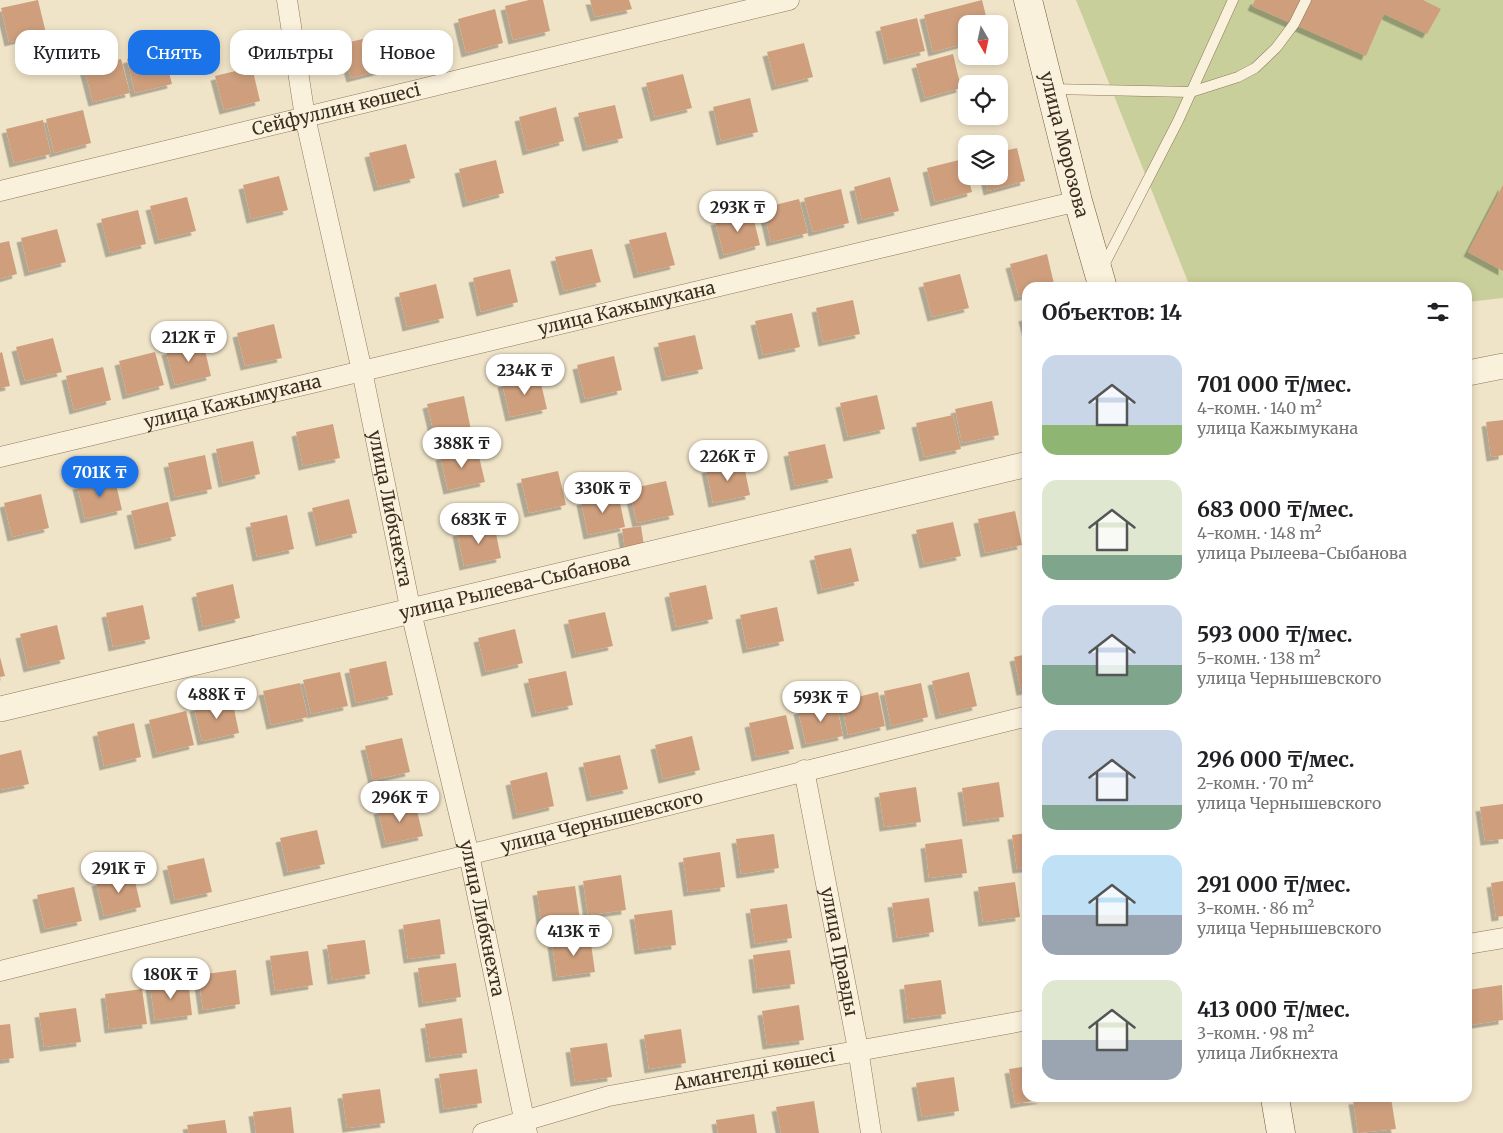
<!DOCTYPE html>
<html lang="ru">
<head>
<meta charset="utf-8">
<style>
	:root { --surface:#fff; --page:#f6f6f6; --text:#202124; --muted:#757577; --accent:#1a73e8 }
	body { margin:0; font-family:Merriweather,serif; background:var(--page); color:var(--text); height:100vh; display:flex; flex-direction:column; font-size:19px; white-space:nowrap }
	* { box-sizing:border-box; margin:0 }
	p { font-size:16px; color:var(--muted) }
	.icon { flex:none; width:28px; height:28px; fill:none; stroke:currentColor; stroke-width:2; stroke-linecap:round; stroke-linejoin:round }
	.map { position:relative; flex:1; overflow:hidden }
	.side { position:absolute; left:1022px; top:282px; width:450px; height:820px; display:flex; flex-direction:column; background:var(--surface); border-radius:15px; box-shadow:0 2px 8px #0003 }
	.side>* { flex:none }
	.top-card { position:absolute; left:15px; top:30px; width:475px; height:45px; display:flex; gap:10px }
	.needle { width:32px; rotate:171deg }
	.tools { position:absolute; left:958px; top:15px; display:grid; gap:10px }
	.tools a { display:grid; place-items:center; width:50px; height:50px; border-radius:10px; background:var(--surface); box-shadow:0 2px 8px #0003; font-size:25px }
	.price { position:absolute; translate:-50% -42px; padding:0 11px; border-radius:18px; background:#fff; color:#222; font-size:16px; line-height:32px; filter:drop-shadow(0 1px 2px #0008) }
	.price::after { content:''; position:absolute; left:50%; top:30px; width:15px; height:11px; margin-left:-8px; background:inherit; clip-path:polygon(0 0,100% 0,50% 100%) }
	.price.current { background:var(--accent); color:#fff }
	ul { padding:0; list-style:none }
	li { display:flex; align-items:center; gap:15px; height:125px; padding:0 20px }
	li span { display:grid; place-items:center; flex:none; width:140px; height:100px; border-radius:15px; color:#555 }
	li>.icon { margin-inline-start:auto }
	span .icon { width:60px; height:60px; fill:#fffc; stroke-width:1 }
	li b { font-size:21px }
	h2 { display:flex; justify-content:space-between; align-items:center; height:60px; padding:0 20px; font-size:21px }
	.chip { padding:0 18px; border-radius:15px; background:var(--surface); box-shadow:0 2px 8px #0003; font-size:18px; line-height:45px }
	.chip.current { background:var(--accent); color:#fff }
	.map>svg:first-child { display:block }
	.green { fill:#c9cf9b }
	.building { fill:#cf9f7d; filter:url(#shadow) }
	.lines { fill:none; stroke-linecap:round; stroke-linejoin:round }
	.service-casing { stroke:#8d765c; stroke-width:11 }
	.minor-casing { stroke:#8d765c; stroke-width:21 }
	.tertiary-casing { stroke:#8d765c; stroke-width:26 }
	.secondary-casing { stroke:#6f573f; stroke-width:29 }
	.service { stroke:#faf1dc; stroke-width:10 }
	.minor { stroke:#faf1dc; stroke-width:20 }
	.tertiary { stroke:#faf1dc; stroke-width:25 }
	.secondary { stroke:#faf1dc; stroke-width:28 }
	.labels { text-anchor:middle; stroke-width:5; stroke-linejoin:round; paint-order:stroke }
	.street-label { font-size:18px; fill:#3d2e20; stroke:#f7eed8 }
</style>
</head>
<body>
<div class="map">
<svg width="1503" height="1133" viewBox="0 0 1503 1133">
	<defs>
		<filter id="shadow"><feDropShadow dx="-4.5" dy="4.5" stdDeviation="0" flood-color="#0004"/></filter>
	</defs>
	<rect width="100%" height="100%" fill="#f0e4c8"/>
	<path class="green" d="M1076 0H1503V298L1468 302V288L1190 287Z"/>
	<g class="building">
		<path d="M38 0 46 33 9 42 1 8Z"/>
		<path d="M529 0H543L550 31 513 40 505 6Z"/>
		<path d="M590 0H629L632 9 595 17Z"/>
		<path d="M982 0 988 24H966V43L933 52 924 15Z"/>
		<path d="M1255 0H1423L1441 9 1427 34 1384 14 1366 56 1252 6Z"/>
		<path d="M495 9 503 43 466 53 458 19Z"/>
		<path d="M917 18 925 51 888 60 880 27Z"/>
		<path d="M379 35 387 69 351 78 342 44Z"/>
		<path d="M804 43 813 77 776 86 767 52Z"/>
		<path d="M163 50 172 84 135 93 127 59Z"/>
		<path d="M953 54 961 88 925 98 916 64Z"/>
		<path d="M121 59 130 93 93 102 84 68Z"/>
		<path d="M252 67 260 101 224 110 215 76Z"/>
		<path d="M683 74 692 108 655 117 646 83Z"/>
		<path d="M750 98 758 132 721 141 713 107Z"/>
		<path d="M615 105 623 138 587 147 578 113Z"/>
		<path d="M556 107 564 141 527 151 519 117Z"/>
		<path d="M83 110 91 143 54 153 46 119Z"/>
		<path d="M43 120 51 154 14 163 6 129Z"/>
		<path d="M406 144 415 178 378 187 369 153Z"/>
		<path d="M1017 148 1025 181 988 191 985 176H999V152Z"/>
		<path d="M963 159 972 192 935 202 927 168Z"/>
		<path d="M496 160 504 193 467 203 459 169Z"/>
		<path d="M279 176 288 210 251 219 243 185Z"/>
		<path d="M890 177 899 211 862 220 854 187Z"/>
		<path d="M1503 185V271L1468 252Z"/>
		<path d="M841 189 849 223 813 232 804 198Z"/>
		<path d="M187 197 196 231 159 240 150 206Z"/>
		<path d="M799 199 808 233 771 242 763 208Z"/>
		<path d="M138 210 146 244 110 253 101 219Z"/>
		<path d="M752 212 760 245 724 255 715 221Z"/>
		<path d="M57 229 66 262 29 272 21 238Z"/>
		<path d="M666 232 675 265 638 274 629 240Z"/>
		<path d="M9 241 17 274 0 279V243Z"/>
		<path d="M592 249 601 282 564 291 555 257Z"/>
		<path d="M1047 254 1055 288H1028V295L1019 297 1010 264Z"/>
		<path d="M510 269 518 302 481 312 473 278Z"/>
		<path d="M960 274 969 308 932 317 923 283Z"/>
		<path d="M436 284 444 318 407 327 399 293Z"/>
		<path d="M853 300 860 334 823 342 816 308Z"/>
		<path d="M792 313 800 347 763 355 755 321Z"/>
		<path d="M1028 316V333H1027L1023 317Z"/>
		<path d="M274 324 282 358 245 366 237 333Z"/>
		<path d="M695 335 703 369 666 377 658 343Z"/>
		<path d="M53 338 62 372 25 381 16 347Z"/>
		<path d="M203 342 211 376 175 385 166 351Z"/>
		<path d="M2 352 10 386 0 388V353Z"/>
		<path d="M155 352 164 385 127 395 119 361Z"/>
		<path d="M614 356 622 390 585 399 577 365Z"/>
		<path d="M103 367 111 400 74 410 66 376Z"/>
		<path d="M539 375 547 409 510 417 502 383Z"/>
		<path d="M877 395 885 429 848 437 840 403Z"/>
		<path d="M464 396 471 430 435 438 427 404Z"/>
		<path d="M992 401 999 435 962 443 955 409Z"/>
		<path d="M953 415 961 449 924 457 916 423Z"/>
		<path d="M1503 420V455L1491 457 1486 422Z"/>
		<path d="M333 424 340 458 303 466 296 432Z"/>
		<path d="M253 441 260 474 223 483 216 449Z"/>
		<path d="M825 444 833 478 795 486 788 452Z"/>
		<path d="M1468 444 1471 462 1468 463Z"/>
		<path d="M477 448 485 482 448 490 440 456Z"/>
		<path d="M205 455 212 489 175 497 168 463Z"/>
		<path d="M743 461 750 495 713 503 706 469Z"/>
		<path d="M558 471 566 505 529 513 521 479Z"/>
		<path d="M114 476 122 510 85 519 77 485Z"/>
		<path d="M666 481 674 515 637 523 629 489Z"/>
		<path d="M618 493 625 527 588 535 581 501Z"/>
		<path d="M41 494 49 528 12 537 4 503Z"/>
		<path d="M349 499 357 533 320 542 312 508Z"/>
		<path d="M168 502 176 536 139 545 131 511Z"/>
		<path d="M1015 511 1022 545 985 553 978 519Z"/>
		<path d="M287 515 294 549 257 557 250 523Z"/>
		<path d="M953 522 961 556 924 564 916 530Z"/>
		<path d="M494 524 501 558 464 566 457 532Z"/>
		<path d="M641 526 644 546 625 549 622 529Z"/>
		<path d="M851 548 859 581 822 590 814 556Z"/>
		<path d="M233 584 240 618 203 627 196 593Z"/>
		<path d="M706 585 713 619 676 627 669 593Z"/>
		<path d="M143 605 150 639 113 647 106 613Z"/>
		<path d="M777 607 784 641 747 649 740 615Z"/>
		<path d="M605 612 613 646 576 654 568 620Z"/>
		<path d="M57 625 65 659 28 668 20 634Z"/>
		<path d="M515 629 523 663 486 672 478 638Z"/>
		<path d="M1028 654V690L1021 691 1014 657Z"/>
		<path d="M0 657 5 676 0 677Z"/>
		<path d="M386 661 393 695 356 703 349 669Z"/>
		<path d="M566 671 573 705 536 713 528 679Z"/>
		<path d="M340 672 348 706 311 714 303 680Z"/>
		<path d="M969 672 977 706 940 715 932 681Z"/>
		<path d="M300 683 308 717 271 725 263 691Z"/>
		<path d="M921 683 928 717 891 726 884 691Z"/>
		<path d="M878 692 885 726 848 735 841 701Z"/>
		<path d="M232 699 239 733 202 741 194 707Z"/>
		<path d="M836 702 843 736 806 744 798 710Z"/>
		<path d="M186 711 194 745 157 754 149 720Z"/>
		<path d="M786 715 794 749 756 757 749 723Z"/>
		<path d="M134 723 141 757 104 766 97 732Z"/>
		<path d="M692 736 700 770 663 779 655 745Z"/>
		<path d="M402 738 410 772 373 780 365 746Z"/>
		<path d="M21 750 29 784 0 790V755Z"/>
		<path d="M620 755 628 789 591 797 583 763Z"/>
		<path d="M547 772 554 806 517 815 510 781Z"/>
		<path d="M999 782 1004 817 967 822 962 788Z"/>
		<path d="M916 787 921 822 884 827 879 793Z"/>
		<path d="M415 802 423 836 386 844 378 810Z"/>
		<path d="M1503 804V839L1485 841 1480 807Z"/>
		<path d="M317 830 325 864 288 872 280 838Z"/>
		<path d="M1028 833V868L1017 869 1012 835Z"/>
		<path d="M774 834 779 868 741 874 736 839Z"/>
		<path d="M962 839 967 873 929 878 925 844Z"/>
		<path d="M720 852 725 887 688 892 683 858Z"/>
		<path d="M204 858 212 892 175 900 167 866Z"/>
		<path d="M133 873 141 907 104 916 96 882Z"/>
		<path d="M621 875 626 910 588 915 583 881Z"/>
		<path d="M1503 881V916L1496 917 1491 883Z"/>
		<path d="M1015 882 1020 917 983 922 978 887Z"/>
		<path d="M575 886 580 920 542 926 537 891Z"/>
		<path d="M74 887 82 921 45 929 37 895Z"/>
		<path d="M929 898 934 932 897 938 892 903Z"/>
		<path d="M787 904 792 938 755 944 750 909Z"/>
		<path d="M672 910 676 945 639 950 634 915Z"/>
		<path d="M440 919 445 954 408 959 403 925Z"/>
		<path d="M590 937 595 972 557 977 552 943Z"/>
		<path d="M365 940 370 974 332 980 327 945Z"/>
		<path d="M790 950 795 984 757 989 753 955Z"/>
		<path d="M308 951 313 985 275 991 270 956Z"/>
		<path d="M456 963 461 997 423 1003 418 968Z"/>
		<path d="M236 970 240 1004 203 1010 198 975Z"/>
		<path d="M188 980 192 1015 155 1020 150 985Z"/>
		<path d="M941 980 946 1014 908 1019 904 985Z"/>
		<path d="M1502 985 1503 1020 1470 1025 1468 990Z"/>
		<path d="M142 989 147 1024 109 1029 105 994Z"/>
		<path d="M799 1005 804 1040 767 1045 762 1011Z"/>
		<path d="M76 1008 81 1042 44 1047 39 1013Z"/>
		<path d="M462 1018 467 1053 430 1058 425 1024Z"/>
		<path d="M10 1024 14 1058 0 1060V1025Z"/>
		<path d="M681 1029 686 1063 649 1069 644 1035Z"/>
		<path d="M607 1043 612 1077 575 1082 570 1048Z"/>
		<path d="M1028 1066V1098L1044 1099 1015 1104 1009 1069Z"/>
		<path d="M477 1069 482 1103 444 1109 439 1074Z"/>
		<path d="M954 1077 959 1111 922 1117 916 1083Z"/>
		<path d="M380 1089 385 1123 347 1128 342 1094Z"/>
		<path d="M1371 1098H1391L1396 1129 1358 1133 1353 1100Z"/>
		<path d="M814 1101 819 1133H781L776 1107Z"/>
		<path d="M291 1107 294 1133H256L253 1112Z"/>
		<path d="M754 1114 757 1133H718L716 1120Z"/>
		<path d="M225 1120 227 1133H189L187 1125Z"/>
	</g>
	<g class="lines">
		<g class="service-casing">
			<g id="service">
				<path d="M1051 89 1191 92 1238 77 1255 68 1276 48 1294 24 1306 0"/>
				<path d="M1102 269 1178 121 1233 0"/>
			</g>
		</g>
		<g class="minor-casing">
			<g id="minor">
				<path id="s1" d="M287 0 305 117 362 371 411 612 469 855 527 1133"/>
				<path id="s2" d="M0 191 789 0"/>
				<path id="s3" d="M0 457 1078 201"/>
				<path id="s4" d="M804 770 858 1049 871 1133"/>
				<path d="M1468 944 1503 938"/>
				<path id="s5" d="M0 971 1028 716"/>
				<path id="s6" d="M483 1133 609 1096 1028 1020"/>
			</g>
		</g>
		<g class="tertiary-casing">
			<g id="tertiary">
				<path d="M1468 373 1503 366"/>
				<path id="s7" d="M0 709 1028 464"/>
			</g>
		</g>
		<g class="secondary-casing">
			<g id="secondary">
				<path id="s8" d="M1028 0 1078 201 1103 288"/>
				<path d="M1275 1098 1281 1133"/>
			</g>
		</g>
		<use href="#service" class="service"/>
		<use href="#minor" class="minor"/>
		<use href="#tertiary" class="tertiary"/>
		<use href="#secondary" class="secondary"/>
	</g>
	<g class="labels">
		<g class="street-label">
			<text dy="6" stroke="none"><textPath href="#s2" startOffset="346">Сейфуллин көшесі</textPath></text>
			<text dy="6" stroke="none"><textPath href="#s8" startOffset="149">улица Морозова</textPath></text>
			<text dy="6" stroke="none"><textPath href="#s3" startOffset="644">улица Кажымукана</textPath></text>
			<text dy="6" stroke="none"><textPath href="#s3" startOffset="239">улица Кажымукана</textPath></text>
			<text dy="6" stroke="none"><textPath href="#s1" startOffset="519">улица Либкнехта</textPath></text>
			<text dy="6" stroke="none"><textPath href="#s7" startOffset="529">улица Рылеева-Сыбанова</textPath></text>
			<text dy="6" stroke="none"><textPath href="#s5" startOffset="620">улица Чернышевского</textPath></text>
			<text dy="6" stroke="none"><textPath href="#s1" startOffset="939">улица Либкнехта</textPath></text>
			<text dy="6" stroke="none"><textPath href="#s4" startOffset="185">улица Правды</textPath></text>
			<text dy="6" stroke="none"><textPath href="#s6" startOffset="279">Амангелді көшесі</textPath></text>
		</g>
	</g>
</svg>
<div class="tools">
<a><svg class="needle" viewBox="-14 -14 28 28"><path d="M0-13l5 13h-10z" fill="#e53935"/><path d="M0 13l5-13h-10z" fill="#757577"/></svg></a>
<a><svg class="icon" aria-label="locate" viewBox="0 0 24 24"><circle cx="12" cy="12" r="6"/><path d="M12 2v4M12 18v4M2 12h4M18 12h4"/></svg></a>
<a><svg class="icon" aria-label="layers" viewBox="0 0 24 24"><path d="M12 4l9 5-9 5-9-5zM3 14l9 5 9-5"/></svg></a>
</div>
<b class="price" style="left:738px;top:233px">293K ₸</b>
<b class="price" style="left:189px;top:363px">212K ₸</b>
<b class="price" style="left:525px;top:396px">234K ₸</b>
<b class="price" style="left:462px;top:469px">388K ₸</b>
<b class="price" style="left:728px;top:482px">226K ₸</b>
<b class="price current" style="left:100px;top:498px">701K ₸</b>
<b class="price" style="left:603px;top:514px">330K ₸</b>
<b class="price" style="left:479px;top:545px">683K ₸</b>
<b class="price" style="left:217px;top:720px">488K ₸</b>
<b class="price" style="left:821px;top:723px">593K ₸</b>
<b class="price" style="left:400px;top:823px">296K ₸</b>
<b class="price" style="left:119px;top:894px">291K ₸</b>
<b class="price" style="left:574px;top:957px">413K ₸</b>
<b class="price" style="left:171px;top:1000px">180K ₸</b>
<div class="top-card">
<a class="chip">Купить</a>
<a class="chip current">Снять</a>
<a class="chip">Фильтры</a>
<a class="chip">Новое</a>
</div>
<section class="side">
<h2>Объектов: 14<svg class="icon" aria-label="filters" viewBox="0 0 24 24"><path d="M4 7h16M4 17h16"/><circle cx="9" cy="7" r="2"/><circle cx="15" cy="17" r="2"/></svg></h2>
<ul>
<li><span style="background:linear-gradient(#c9d6e8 70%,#8fb573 0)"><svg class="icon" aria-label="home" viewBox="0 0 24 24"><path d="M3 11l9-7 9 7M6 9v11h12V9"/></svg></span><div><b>701 000 ₸/мес.</b><p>4-комн. · 140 m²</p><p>улица Кажымукана</p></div></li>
<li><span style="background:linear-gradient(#dfe7d0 75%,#7fa58c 0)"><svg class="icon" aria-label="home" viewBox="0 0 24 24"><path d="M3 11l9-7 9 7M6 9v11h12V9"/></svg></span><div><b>683 000 ₸/мес.</b><p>4-комн. · 148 m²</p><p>улица Рылеева-Сыбанова</p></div></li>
<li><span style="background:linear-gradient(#c9d6e8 60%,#7fa58c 0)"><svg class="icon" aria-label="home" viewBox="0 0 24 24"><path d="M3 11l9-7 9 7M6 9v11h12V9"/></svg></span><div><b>593 000 ₸/мес.</b><p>5-комн. · 138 m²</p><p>улица Чернышевского</p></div></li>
<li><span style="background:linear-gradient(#c9d6e8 75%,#7fa58c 0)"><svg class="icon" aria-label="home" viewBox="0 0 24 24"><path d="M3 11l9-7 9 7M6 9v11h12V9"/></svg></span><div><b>296 000 ₸/мес.</b><p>2-комн. · 70 m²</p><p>улица Чернышевского</p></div></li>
<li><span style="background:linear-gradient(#bfe0f5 60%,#9aa5b1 0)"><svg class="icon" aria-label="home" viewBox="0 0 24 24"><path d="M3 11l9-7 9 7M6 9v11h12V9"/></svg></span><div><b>291 000 ₸/мес.</b><p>3-комн. · 86 m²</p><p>улица Чернышевского</p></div></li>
<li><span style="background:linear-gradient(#dfe7d0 60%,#9aa5b1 0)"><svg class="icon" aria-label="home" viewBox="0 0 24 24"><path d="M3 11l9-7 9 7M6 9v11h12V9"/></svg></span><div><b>413 000 ₸/мес.</b><p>3-комн. · 98 m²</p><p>улица Либкнехта</p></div></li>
</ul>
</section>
</div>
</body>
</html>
